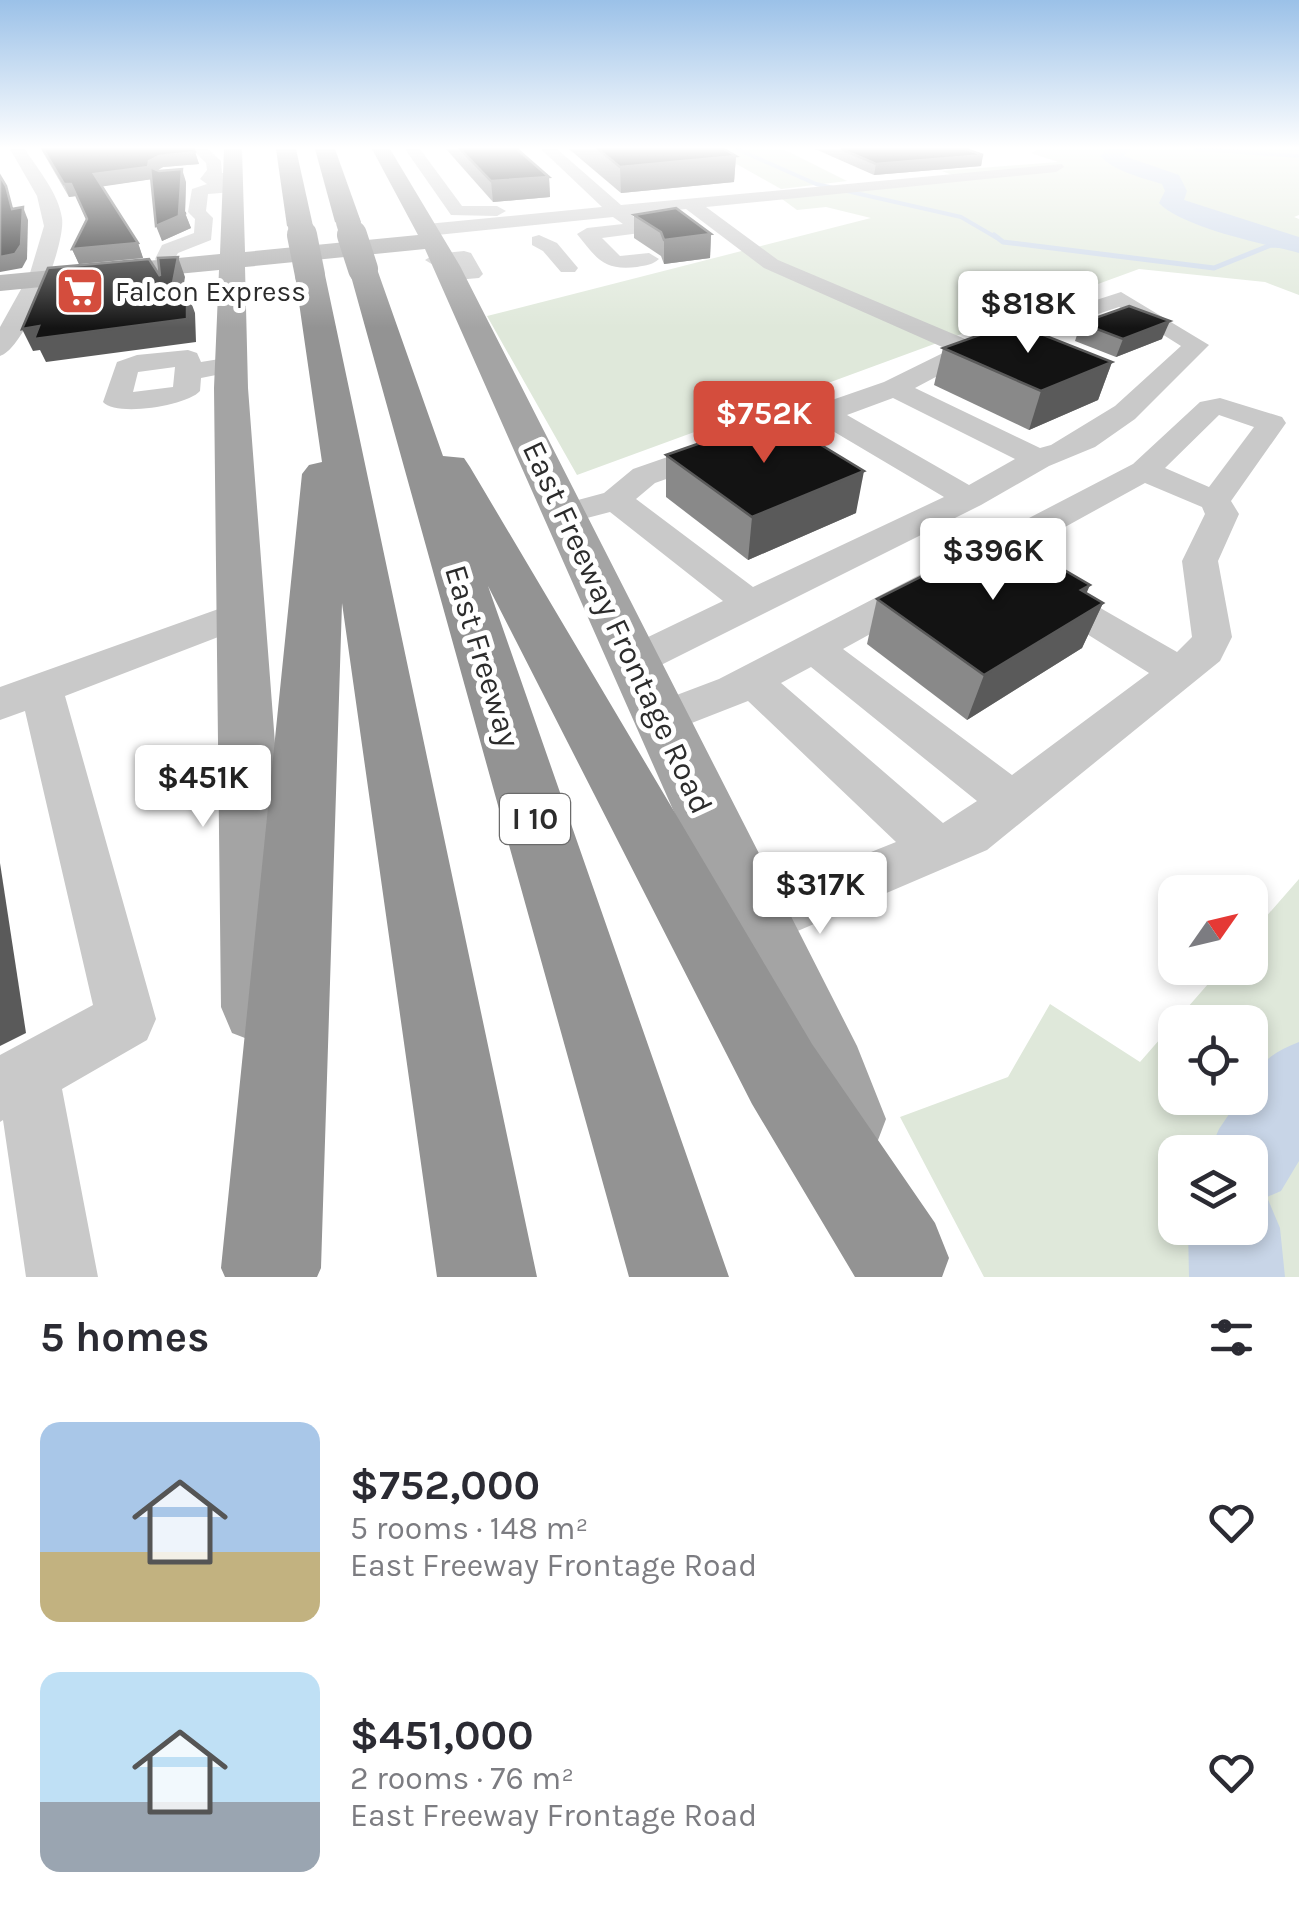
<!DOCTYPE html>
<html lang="en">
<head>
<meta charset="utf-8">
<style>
	:root { --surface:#fff; --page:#f7f7f7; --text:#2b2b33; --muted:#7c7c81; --accent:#d44d3d }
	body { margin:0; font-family:Karla,sans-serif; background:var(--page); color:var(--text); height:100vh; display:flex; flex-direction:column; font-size:38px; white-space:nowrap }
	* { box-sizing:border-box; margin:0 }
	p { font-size:32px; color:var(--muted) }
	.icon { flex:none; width:55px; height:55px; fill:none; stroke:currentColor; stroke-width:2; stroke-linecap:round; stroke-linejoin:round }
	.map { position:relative; height:1277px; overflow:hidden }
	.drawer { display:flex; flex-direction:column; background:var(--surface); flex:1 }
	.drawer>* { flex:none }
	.needle { width:65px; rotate:56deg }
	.buttons { position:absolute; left:1158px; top:875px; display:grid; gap:20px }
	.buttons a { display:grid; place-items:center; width:110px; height:110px; border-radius:20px; background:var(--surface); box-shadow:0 5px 15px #0003; font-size:50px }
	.price { position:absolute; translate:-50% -85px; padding:0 22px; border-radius:10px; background:#fff; color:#222; font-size:32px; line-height:65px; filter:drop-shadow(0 2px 5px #0008) }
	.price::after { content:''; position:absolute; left:50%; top:60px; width:30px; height:22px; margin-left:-15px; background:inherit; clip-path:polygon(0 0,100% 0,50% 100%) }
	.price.active { background:var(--accent); color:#fff }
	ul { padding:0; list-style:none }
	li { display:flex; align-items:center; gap:30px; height:250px; padding:0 40px }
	li span { display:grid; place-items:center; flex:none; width:280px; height:200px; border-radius:20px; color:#555 }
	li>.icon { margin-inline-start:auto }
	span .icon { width:120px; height:120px; fill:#fffc; stroke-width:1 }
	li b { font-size:42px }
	h2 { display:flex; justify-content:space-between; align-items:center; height:120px; padding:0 40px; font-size:42px }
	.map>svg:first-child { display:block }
	.green { fill:#dfe8da; fill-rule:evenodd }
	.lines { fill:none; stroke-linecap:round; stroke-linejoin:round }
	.stream-far1 { stroke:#c8d5e7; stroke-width:4 }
	.stream { stroke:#c8d5e7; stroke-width:5 }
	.river { fill:#c8d5e7; fill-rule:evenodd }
	.minor { fill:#c9c9c9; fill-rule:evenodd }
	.major { fill:#a4a4a4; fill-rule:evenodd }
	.highway { fill:#939393; fill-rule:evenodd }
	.highway-bridge-far1 { stroke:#939393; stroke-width:24 }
	.highway-bridge { stroke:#939393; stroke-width:30 }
	.wall { fill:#898989 }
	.shaded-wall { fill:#5a5a5a }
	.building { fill:#131313; stroke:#5a5a5a; stroke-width:2.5 }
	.labels { text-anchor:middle; stroke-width:10; stroke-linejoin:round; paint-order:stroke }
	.far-poi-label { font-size:28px; fill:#2c2c2c; stroke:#fff; text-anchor:start }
	.shield { fill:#fff; stroke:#6b6b6b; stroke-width:2.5 }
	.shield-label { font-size:30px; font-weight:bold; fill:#2c2c2c }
	.street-label { font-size:32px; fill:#2c2c2c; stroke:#fff }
</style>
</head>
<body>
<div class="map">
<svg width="1299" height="1277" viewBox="0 0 1299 1277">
	<rect width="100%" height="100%" fill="#fff"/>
	<g class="green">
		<path d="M710 149H783L847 181 781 189Z"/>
		<path d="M1038 149H1299V215L1294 217 1299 219V295L1265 282 1139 269 577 475 487 316 871 218 826 207 797 210 778 196 955 176 942 171 1058 162 1031 153Z"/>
		<path d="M1299 879V1277H984L900 1117 1008 1077 1050 1004 1140 1062 1222 968H1250V935ZM1250 1022V1098H1175V1022ZM1250 1152V1228H1175V1152Z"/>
	</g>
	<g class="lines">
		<g class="stream-far1">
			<path d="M737 149 816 184 961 217 997 238"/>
			<path d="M1196 149 1299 156"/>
		</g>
		<path class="stream" d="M994 235 1003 242 1214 268 1271 245 1299 246"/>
		<g class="river">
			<path d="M1107 149H1130L1124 156 1179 175 1187 191 1184 200 1299 237V253C1265 244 1183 228 1159 203L1165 191 1162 184C1140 177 1116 172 1100 156Z"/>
			<path d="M1299 1042V1161L1281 1191 1267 1197 1280 1228 1285 1277H1189L1188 1228H1250V1152H1209L1219 1129 1240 1098H1250C1250 1066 1273 1052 1299 1042Z"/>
		</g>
		<g class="minor">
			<path d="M10 149H25C38 170 58 192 62 218 66 245 25 349 0 356V327L30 273 44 226 37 196Z"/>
			<path d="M192 149H208L221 161 222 173 233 172 241 177 227 182 241 187 233 192 208 194 206 211 213 218 211 240 178 253 172 263H158L155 259 162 245 194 233 195 219 188 212 192 189 207 184 200 179 207 170 206 163Z"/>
			<path d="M405 149H420L462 206H497L506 211 497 216 451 215Z"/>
			<path d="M541 149H557L621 205 1062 164 1064 167 1056 172 706 207 778 260 970 341 1121 292 1209 345 1135 419 1095 447 1049 466 981 505 649 671 634 675 619 671 613 661 619 651 723 601 610 512 564 524 552 521 547 514 552 507 604 493 633 469 884 382 949 350 764 268 686 209 632 215 636 220 634 224 642 229 640 233 602 238 620 256 649 253 659 259C652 265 647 265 637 267 604 271 597 259 577 234L587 228 623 224 613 217 427 236 418 230 427 224 602 207ZM1119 307 1181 346 1115 406 1051 445 1040 448 915 388 979 354ZM893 398 1015 459 969 485 847 415ZM821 424 944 497 753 587 636 499 655 483Z"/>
			<path d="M539 235 557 243 578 268 575 272H561L543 251 532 245V237Z"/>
			<path d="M464 251 471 253 483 274 479 278 444 281 441 276 444 271 459 269 457 264 435 266 425 260 435 254Z"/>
			<path d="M188 350 197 353 201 362 232 357 245 365 241 370 201 378 200 391C187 406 116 417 103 402L117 362 137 355ZM175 367 173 387 133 392 138 372Z"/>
			<path d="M1220 398 1282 417 1286 423 1231 501 1239 514 1218 561 1232 637 1220 661 987 850 758 948 739 941 731 923 739 905 896 842 748 701 661 735 645 731 639 719 645 707 719 679 1133 464 1200 402ZM1219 415 1254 427 1209 487 1165 468ZM1145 483 1202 507 1205 514 1182 561 1192 637 1177 652 1062 586 1049 582 1036 586 1030 594 1036 602 1149 673 1012 775 843 649ZM811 667 977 801 943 823 781 683Z"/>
			<path d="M238 602 252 606 257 615 252 624 65 696 156 1019 147 1040 62 1089 98 1277H26L3 1120 0 1122V1055L93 1005 25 711 0 720V687Z"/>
		</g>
		<path class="major" d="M224 149H242L245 252 418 235 372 149H390L460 266 857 1046 886 1119 875 1148 846 1159 817 1148 793 1081 425 249 245 267 248 388 295 1007 284 1033 258 1043 232 1033 221 1007 214 388 219 270 0 291V275L220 254Z"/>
		<g class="highway">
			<path d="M276 149H296L313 226 309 231 300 234 287 226Z"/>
			<path d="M315 149H335L361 222 357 227 348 230 335 222Z"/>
			<path d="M363 260 373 263 377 269 443 456 464 458 470 467 812 1044 935 1223 949 1258 942 1277H855L752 1104 488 586 729 1277H629L349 269 353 263Z"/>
			<path d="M310 266 320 269 325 275 537 1277H437L342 603 321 1268 317 1277H225L221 1268 302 474 309 465 322 462 295 275 300 269Z"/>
		</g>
		<g class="highway-bridge-far1">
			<path d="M348 222 353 238"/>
			<path d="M300 226 302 238"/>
		</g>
		<g class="highway-bridge">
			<path d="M302 235 310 275"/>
			<path d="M352 235 363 269"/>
		</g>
	</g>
	<g class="wall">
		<path d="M41 149H194L199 164 163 167 157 170 186 182 185 213 191 228 162 241 152 179 102 186 138 243 143 258 79 264 72 249 86 219 76 196 69 197Z"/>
		<path d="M446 149H517L549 177 550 197 493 202Z"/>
		<path d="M569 149H724L736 156 734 182 621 193Z"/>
		<path d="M815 149H966L983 155 981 166 874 175Z"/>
		<path d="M634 215 711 234 710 258 664 264 661 256 634 238Z"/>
		<path d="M1081 323 1162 339 1116 357 1075 341Z"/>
		<path d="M943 348 1112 362 1098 400 1029 430 934 385Z"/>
		<path d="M666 455 856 513 748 560 666 497Z"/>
		<path d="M1086 594 1103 603 1082 648 967 720 867 644 877 599Z"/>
	</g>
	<g class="shaded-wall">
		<path d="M195 152 199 164 163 167 153 173V179L99 187 94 174 149 161 159 156Z"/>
		<path d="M983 155 981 166 874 175 876 164Z"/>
		<path d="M736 156 734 182 621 193 620 167Z"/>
		<path d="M182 169 186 182 185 213 191 228 162 241 156 226Z"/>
		<path d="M549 177 550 197 493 202 491 181Z"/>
		<path d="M64 184H71L76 196 69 197Z"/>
		<path d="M23 207 28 220 27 259 22 268 0 272V257Z"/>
		<path d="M711 234 710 258 664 264V240Z"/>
		<path d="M138 243 143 258 79 264 72 249Z"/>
		<path d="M178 257 185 277 179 315 171 293Z"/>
		<path d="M187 291 195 313 196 342 46 362 40 350 33 351 22 329Z"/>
		<path d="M1170 321 1162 339 1116 357 1123 339Z"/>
		<path d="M1112 362 1098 400 1029 430 1041 391Z"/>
		<path d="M864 471 856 513 748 560 752 517Z"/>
		<path d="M1090 585 1075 620 1103 603 1082 648 967 720 984 675 1081 590Z"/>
		<path d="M0 863 26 1033 0 1046Z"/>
	</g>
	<g class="building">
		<path d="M43 149H194L195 152 159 156 149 161 148 167 94 174 138 243 72 249 87 219 71 184H64Z"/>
		<path d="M460 149H517L549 177 491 181Z"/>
		<path d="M598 149H724L736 156 620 167Z"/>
		<path d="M841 149H966L983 155 876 164Z"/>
		<path d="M150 167 159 171 182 169 179 214 186 213 156 226Z"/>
		<path d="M0 176 6 186 12 209 23 207 21 245 15 254 0 257Z"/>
		<path d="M676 208 711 234 664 240 661 232 634 215Z"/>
		<path d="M178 257 171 293 187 291V319L34 339 39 326 22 329 48 268 149 259 160 276 158 258Z"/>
		<path d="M1129 306 1170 321 1123 339 1081 323Z"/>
		<path d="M1013 323 1112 362 1041 391 943 348Z"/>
		<path d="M775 417 864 471 752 517 666 455Z"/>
		<path d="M1004 535 1090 585 1081 590 1103 603 984 675 877 599Z"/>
	</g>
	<linearGradient id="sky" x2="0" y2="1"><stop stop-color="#9bc1e8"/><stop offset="0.45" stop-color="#fff"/><stop offset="1" stop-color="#fff" stop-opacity="0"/></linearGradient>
	<rect width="1299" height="328" fill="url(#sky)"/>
	<defs>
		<g id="supermarket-square" transform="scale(2.5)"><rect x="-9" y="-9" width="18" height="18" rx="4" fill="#d44d3d" stroke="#fff"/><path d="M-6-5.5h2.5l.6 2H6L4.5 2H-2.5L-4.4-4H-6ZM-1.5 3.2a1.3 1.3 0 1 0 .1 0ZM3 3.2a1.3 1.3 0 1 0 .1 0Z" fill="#fff"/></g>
	</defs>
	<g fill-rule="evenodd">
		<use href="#supermarket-square" x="80" y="291"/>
	</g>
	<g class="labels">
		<g class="far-poi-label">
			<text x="115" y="301">Falcon Express</text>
		</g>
		<rect class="shield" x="500" y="794" width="70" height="50" rx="8"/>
		<g class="shield-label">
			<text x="535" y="829">I 10</text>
		</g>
		<g class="street-label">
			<text transform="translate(618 627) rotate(65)" y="11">East Freeway Frontage Road</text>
			<text transform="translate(483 656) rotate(73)" y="11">East Freeway</text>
		</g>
	</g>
</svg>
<div class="buttons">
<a><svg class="needle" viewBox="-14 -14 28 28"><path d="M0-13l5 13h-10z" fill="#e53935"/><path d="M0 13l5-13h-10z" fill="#7c7c81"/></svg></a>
<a><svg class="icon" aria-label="locate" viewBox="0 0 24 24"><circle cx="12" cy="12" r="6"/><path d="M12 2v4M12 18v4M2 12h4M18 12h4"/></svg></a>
<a><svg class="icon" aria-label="layers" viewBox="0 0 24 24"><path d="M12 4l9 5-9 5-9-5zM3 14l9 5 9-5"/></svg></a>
</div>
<b class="price" style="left:1028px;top:356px">$818K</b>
<b class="price active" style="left:764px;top:466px">$752K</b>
<b class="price" style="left:993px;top:603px">$396K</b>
<b class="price" style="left:203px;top:830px">$451K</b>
<b class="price" style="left:820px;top:937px">$317K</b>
</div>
<section class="drawer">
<h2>5 homes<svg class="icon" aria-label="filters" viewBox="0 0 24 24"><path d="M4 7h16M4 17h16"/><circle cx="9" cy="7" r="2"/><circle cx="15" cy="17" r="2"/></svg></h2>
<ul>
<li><span style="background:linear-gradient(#a9c7e8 65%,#c2b280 0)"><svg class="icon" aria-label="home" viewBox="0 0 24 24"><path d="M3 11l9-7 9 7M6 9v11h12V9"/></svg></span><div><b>$752,000</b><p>5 rooms · 148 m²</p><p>East Freeway Frontage Road</p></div><svg class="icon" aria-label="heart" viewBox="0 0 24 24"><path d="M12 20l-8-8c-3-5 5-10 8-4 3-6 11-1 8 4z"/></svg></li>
<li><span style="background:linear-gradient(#bfe0f5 65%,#9aa5b1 0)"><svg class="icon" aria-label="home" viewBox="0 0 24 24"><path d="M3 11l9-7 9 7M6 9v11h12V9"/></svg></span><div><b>$451,000</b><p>2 rooms · 76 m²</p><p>East Freeway Frontage Road</p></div><svg class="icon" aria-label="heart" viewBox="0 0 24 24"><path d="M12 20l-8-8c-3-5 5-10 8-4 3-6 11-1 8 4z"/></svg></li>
</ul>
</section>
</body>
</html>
